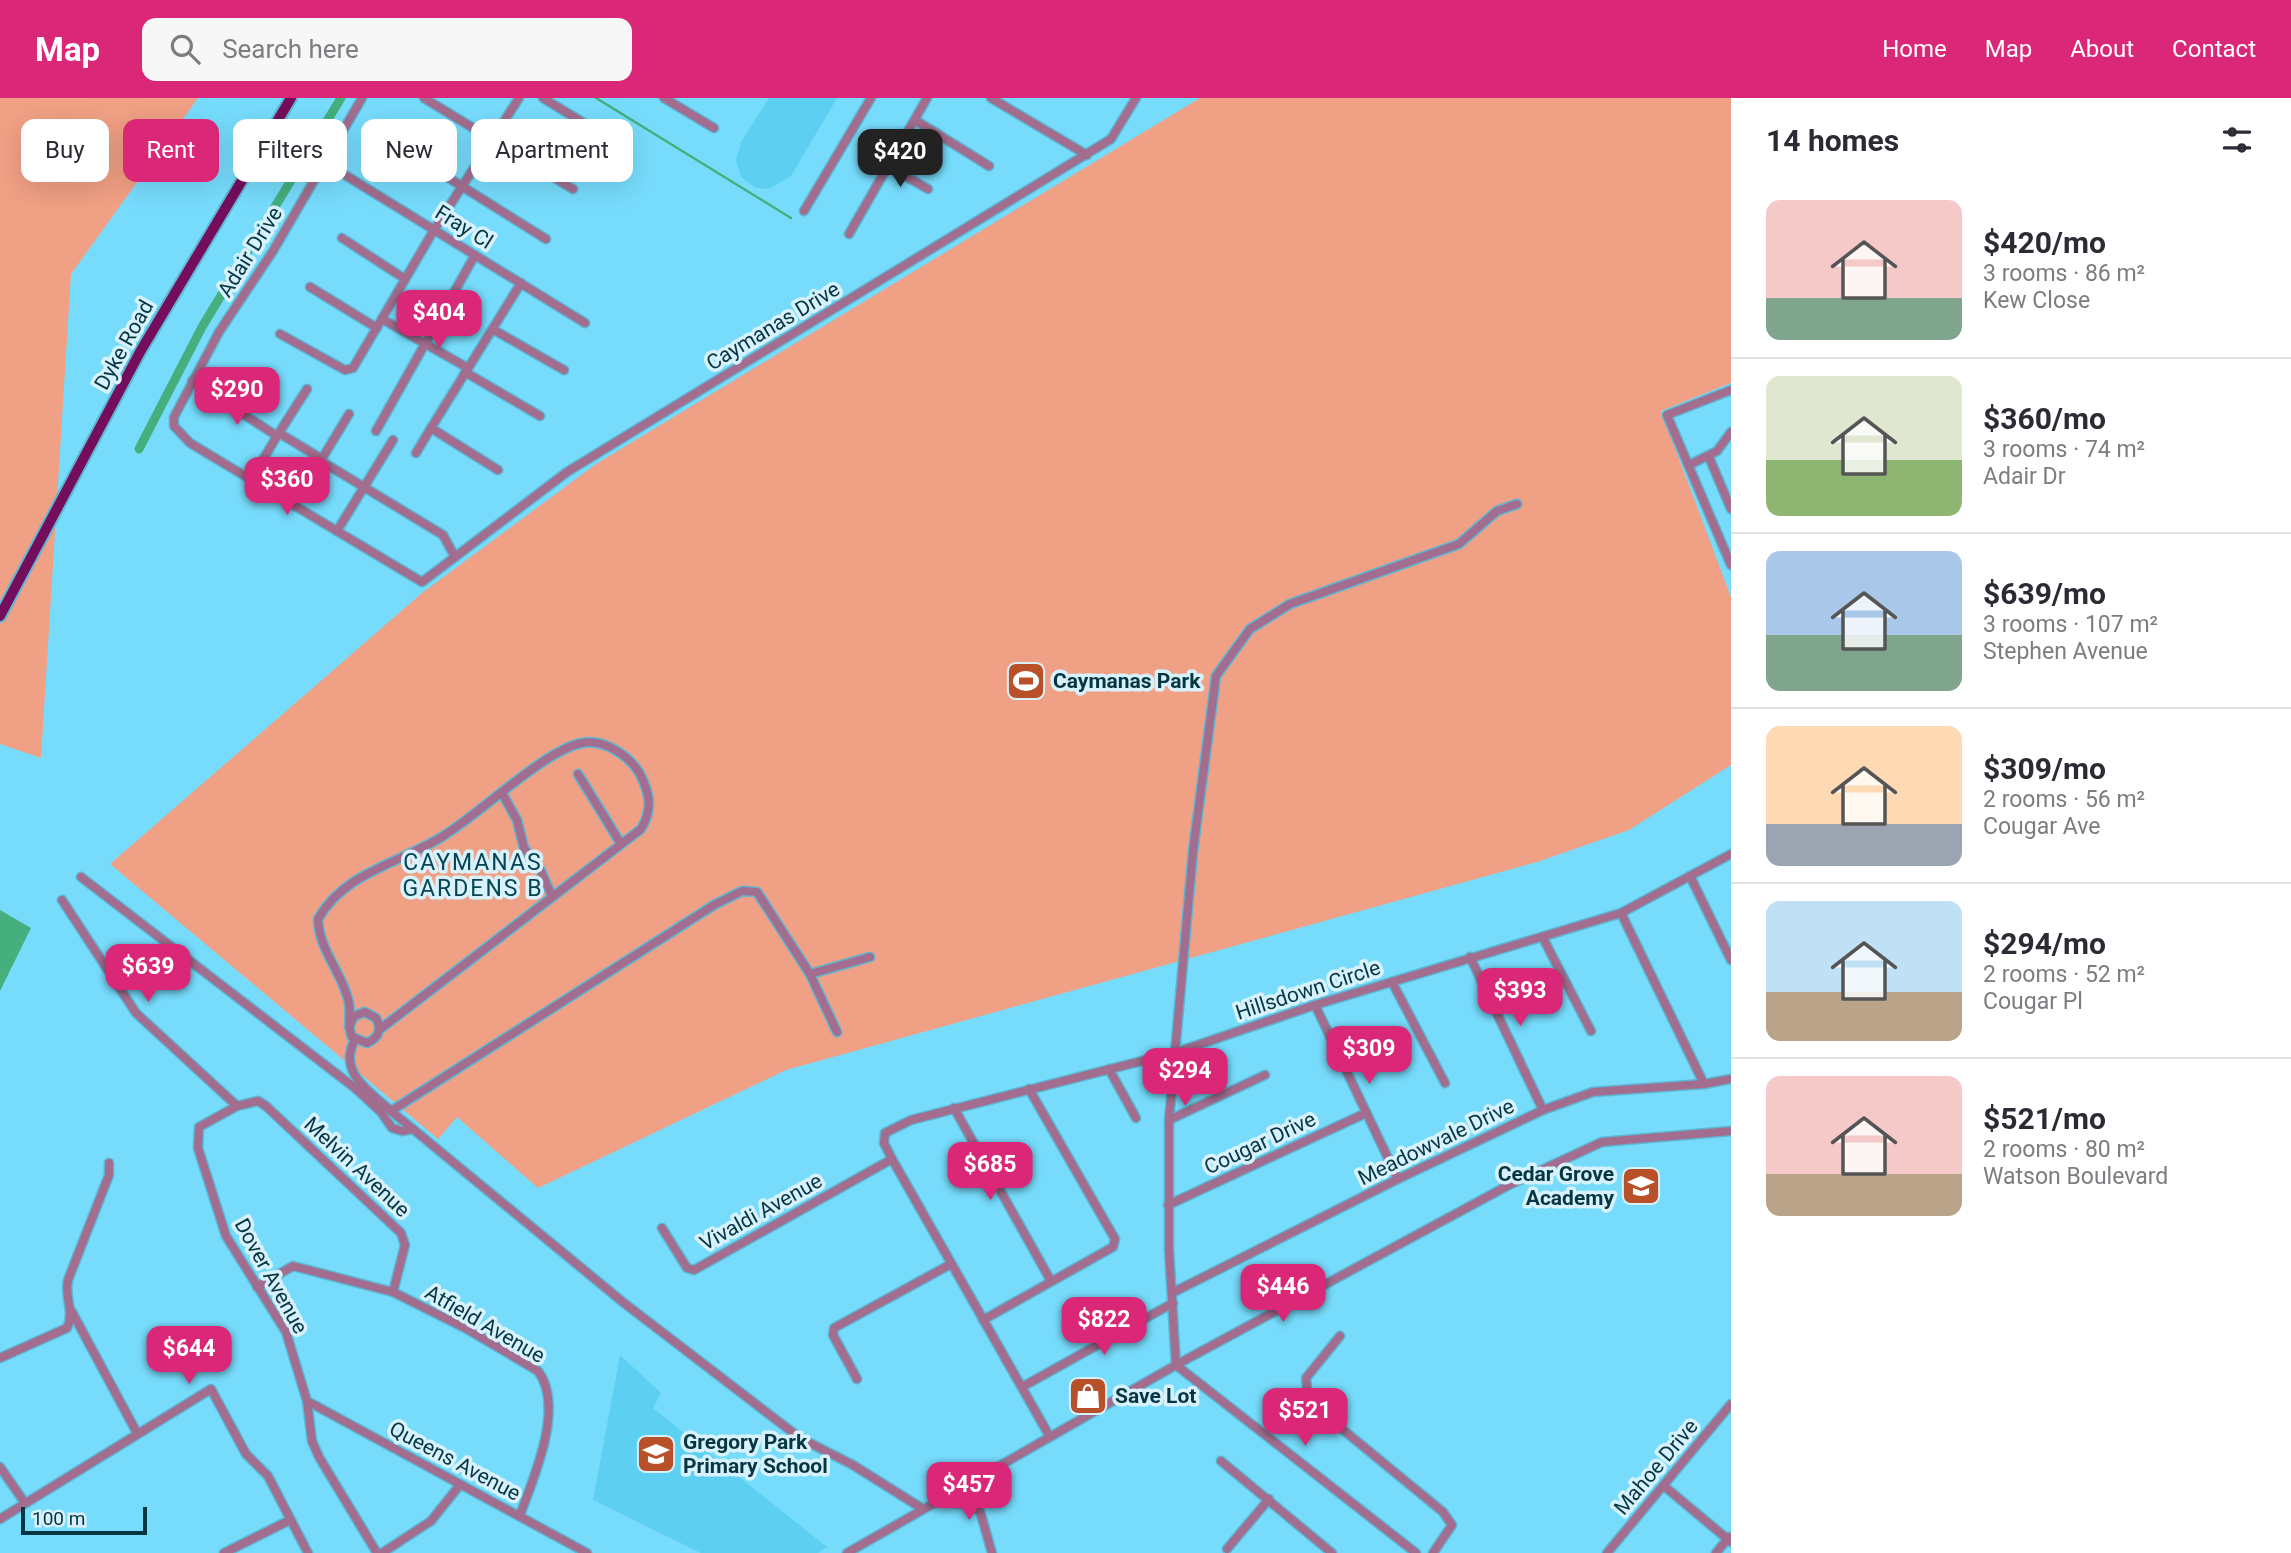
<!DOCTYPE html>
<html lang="en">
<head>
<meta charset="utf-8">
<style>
	:root { --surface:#fff; --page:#f7f7f7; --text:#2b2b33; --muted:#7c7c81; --line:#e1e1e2; --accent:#db2777 }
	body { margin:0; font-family:Roboto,sans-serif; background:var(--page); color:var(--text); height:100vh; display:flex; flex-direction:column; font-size:26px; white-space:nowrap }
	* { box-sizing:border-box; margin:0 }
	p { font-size:23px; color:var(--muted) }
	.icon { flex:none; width:38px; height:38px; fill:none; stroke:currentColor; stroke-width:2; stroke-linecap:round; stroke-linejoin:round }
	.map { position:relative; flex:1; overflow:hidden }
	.side { display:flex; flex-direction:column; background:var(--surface); width:560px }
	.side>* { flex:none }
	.guide { position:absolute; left:21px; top:21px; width:665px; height:63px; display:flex; gap:14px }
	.scale { position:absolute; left:21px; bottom:18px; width:126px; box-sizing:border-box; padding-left:7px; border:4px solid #073643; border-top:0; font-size:19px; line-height:24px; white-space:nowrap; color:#073643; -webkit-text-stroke:5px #d7f2fc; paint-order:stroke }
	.price { position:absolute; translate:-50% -60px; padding:0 16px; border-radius:14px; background:var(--accent); color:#fff; font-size:23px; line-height:46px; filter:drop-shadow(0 2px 4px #0008) }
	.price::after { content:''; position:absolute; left:50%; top:42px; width:21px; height:16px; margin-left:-10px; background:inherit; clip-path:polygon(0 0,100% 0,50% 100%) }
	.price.selected { background:#222; color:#fff }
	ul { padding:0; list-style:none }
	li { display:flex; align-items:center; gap:21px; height:175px; padding:0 35px }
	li+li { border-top:2px solid var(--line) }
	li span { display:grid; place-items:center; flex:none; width:196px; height:140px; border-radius:14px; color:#555 }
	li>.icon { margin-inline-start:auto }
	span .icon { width:84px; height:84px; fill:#fffc; stroke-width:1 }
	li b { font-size:30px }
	h2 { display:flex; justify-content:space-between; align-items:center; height:84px; padding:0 35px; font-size:30px }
	.tag { padding:0 24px; border-radius:14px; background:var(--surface); box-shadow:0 7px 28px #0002; font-size:24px; line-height:63px }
	.tag.selected { background:var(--accent); color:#fff }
	header { display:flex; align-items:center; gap:42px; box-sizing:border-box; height:98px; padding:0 35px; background:var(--accent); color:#fff }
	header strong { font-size:33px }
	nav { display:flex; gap:38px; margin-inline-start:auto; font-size:24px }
	.search { width:490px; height:63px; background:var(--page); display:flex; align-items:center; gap:18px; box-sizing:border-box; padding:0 24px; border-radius:14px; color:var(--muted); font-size:26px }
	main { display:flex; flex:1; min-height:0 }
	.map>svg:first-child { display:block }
	.built { fill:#5dcff0 }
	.green { fill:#f0a084 }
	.water { fill:#45af7e }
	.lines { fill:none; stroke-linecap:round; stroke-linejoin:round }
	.stream { stroke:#45af7e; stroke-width:2.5 }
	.canal { stroke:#45af7e; stroke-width:9 }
	.minor-casing { stroke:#5eb7d3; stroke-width:11 }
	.major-casing { stroke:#5eb7d3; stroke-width:14 }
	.minor { stroke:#a26d8f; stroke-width:8 }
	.major { stroke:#740d5b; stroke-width:10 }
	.labels { text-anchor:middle; stroke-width:7; stroke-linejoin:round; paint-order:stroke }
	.street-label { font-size:21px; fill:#073643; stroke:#d7f2fc }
	.poi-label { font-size:21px; font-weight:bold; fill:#073643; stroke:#d7f2fc; text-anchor:start }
	.neighbourhood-label { font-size:23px; letter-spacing:2px; fill:#074454; stroke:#d7f2fc }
</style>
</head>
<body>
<header>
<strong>Map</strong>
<div class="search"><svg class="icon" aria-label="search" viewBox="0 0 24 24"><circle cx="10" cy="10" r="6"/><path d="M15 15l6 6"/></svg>Search here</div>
<nav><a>Home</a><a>Map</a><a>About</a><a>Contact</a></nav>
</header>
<main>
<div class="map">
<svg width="1731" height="1455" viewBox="0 0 1731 1455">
	<rect width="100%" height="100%" fill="#77dcfc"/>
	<g class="built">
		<path d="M769 0H837L791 78 769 91 756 90 741 79 736 62 741 44Z"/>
		<path d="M620 1257 661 1295 653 1310 827 1449 818 1455H701L593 1402Z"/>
	</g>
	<g class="green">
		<path d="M0 0H198L71 176 41 660 0 646Z"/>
		<path d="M1200 0H1731V285L1661 313 1731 499V667L1629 732 1537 764 786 972 538 1090 457 1019 438 1041 110 766 422 495 596 366Z"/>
	</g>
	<path class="water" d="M0 812 31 830 0 893Z"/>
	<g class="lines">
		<path class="stream" d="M596 0 791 120"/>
		<path class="canal" d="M139 351 202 229 341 0"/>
		<g class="minor-casing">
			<g id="minor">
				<path d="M362 0 273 153 219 234 174 319V328L190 345 422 484 567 374 1111 41 1136 0"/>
				<path d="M424 0 573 91"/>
				<path d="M543 0 605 38"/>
				<path d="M664 0 714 30"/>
				<path d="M991 0 1087 57"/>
				<path d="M915 22 989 68"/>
				<path d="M393 45 546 141"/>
				<path d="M324 64 585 225"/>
				<path d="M886 67 928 91"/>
				<path d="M804 113 871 0"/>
				<path d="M849 136 927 0"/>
				<path d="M342 140 405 181"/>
				<path d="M310 189 377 230"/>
				<path d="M382 221 468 270"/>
				<path d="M494 232 564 272"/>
				<path d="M280 236 345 272 353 270 434 132 519 0"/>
				<path d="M465 274 540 318"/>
				<path d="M192 283 277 338 251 382"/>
				<path d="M1731 292 1667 317 1731 467"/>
				<path d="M376 333 475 157"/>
				<path d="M279 335 322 361"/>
				<path d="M277 338 307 291"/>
				<path d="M416 355 431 330"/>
				<path d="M1709 359 1731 411"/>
				<path d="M321 363 443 437 455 459"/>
				<path d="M1689 367 1717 353 1731 334"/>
				<path d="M498 372 431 330 521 185"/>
				<path d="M294 407 349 316"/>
				<path d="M337 433 393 342"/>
				<path d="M578 676 621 746"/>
				<path d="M502 695 517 722 524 750 540 771 552 798"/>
				<path d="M1690 778 1731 862"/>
				<path d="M81 779 355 990 381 1014 392 1030 402 1033 413 1031"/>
				<path d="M62 802 136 915 237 1008"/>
				<path d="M1621 815 1704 986"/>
				<path d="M1543 840 1591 933"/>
				<path d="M1470 859 1543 1012"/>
				<path d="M810 876 837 934"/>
				<path d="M1392 884 1445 985"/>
				<path d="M1315 907 1398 1081"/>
				<path d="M349 929 354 918 365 914 376 920C382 931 379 940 367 945L352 939C347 927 351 917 349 905 343 875 319 853 318 821 344 775 397 766 440 740 478 718 544 652 582 645 604 641 629 657 640 676 650 696 653 711 641 731L379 932"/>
				<path d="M355 942C337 974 370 994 391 1013L624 1205 800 1340 853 1367 923 1411"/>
				<path d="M1109 971 1136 1020"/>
				<path d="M954 1010 1051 1183"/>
				<path d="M391 1013 714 807 742 793 757 794 810 876 870 859"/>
				<path d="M1169 1022 1265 977"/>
				<path d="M1168 1107 1366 1015"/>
				<path d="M662 1130 687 1170 694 1172 892 1061"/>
				<path d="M257 1189 293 1168 393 1194 467 1231 538 1273C565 1309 534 1379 520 1417"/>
				<path d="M1172 1195 1398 1081 1543 1012 1593 994 1704 986 1731 981"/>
				<path d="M72 1214 137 1335"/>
				<path d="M983 1222 1113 1149 1115 1141 1029 991"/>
				<path d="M1340 1238 1306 1280 1308 1303 1443 1414 1452 1427 1433 1455"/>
				<path d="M0 1260 67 1230C75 1214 64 1199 68 1182L109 1077V1065"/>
				<path d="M857 1281 833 1237 834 1230 951 1166"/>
				<path d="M1022 1289 1173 1205"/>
				<path d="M307 1303 587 1455"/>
				<path d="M1050 1339 892 1061 884 1045 885 1035 911 1022 1177 954 1315 907 1621 815 1731 756"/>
				<path d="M1221 1363 1332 1455"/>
				<path d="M0 1369 25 1405"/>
				<path d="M1664 1388 1731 1444"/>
				<path d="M938 1404 966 1406 980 1413 992 1455"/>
				<path d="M0 1421 211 1291 246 1356 268 1378 308 1455"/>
				<path d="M1227 1451 1269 1401"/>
				<path d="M224 1455 290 1422"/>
				<path d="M377 1455 319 1359 312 1343 307 1303 286 1234 226 1138 198 1050 199 1029 237 1008 258 1003 266 1008 401 1135 405 1147 393 1194"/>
				<path d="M382 1455 431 1423 459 1388"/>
				<path d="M847 1455 1176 1267 1509 1087 1602 1044 1731 1033"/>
				<path d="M1416 1455 1176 1267 1169 1152V1022L1193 753 1216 578 1250 531 1290 506 1459 446 1497 413 1517 406"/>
				<path d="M1607 1455 1731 1306"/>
				<path d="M1716 1455 1729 1439"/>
			</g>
		</g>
		<g class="major-casing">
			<path id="major" d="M0 518 140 254 291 0"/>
		</g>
		<use href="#minor" class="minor"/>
		<use href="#major" class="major"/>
	</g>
	<defs>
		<g id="stadium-square" transform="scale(2.0125)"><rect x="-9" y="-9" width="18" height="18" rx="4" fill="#b85129" stroke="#d7f2fc"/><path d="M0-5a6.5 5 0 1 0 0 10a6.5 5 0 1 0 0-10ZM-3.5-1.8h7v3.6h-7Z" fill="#fff"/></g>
		<g id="school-square" transform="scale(2.0125)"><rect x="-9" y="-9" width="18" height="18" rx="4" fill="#b85129" stroke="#d7f2fc"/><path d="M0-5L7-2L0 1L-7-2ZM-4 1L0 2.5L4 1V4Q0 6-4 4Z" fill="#fff"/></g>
		<g id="shop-square" transform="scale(2.0125)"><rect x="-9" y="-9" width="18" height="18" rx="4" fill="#b85129" stroke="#d7f2fc"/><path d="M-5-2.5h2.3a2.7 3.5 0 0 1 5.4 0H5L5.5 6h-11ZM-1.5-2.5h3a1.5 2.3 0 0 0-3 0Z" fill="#fff"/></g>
	</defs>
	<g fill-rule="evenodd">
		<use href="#stadium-square" x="1026" y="583"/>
		<use href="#school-square" x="1641" y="1088"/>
		<use href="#shop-square" x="1088" y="1298"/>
		<use href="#school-square" x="656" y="1356"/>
	</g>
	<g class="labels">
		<g class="street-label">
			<text transform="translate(464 129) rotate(32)" y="7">Fray Cl</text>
			<text transform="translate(250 154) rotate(-58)" y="7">Adair Drive</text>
			<text transform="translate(773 228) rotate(-31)" y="7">Caymanas Drive</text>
			<text transform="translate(124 247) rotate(-61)" y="7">Dyke Road</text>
			<text transform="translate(1308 892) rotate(-18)" y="7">Hillsdown Circle</text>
			<text transform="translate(1436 1044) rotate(-26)" y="7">Meadowvale Drive</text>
			<text transform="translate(1260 1045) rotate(-25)" y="7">Cougar Drive</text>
			<text transform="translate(357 1069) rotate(43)" y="7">Melvin Avenue</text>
			<text transform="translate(761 1114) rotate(-29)" y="7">Vivaldi Avenue</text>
			<text transform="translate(271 1178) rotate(61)" y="7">Dover Avenue</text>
			<text transform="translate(485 1226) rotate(30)" y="7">Atfield Avenue</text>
			<text transform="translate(455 1363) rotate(28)" y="7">Queens Avenue</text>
			<text transform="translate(1656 1369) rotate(-50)" y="7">Mahoe Drive</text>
		</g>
		<g class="poi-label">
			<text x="1053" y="590">Caymanas Park</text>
			<text x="1614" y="1083" text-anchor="end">Cedar Grove<tspan x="1614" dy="24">Academy</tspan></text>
			<text x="1115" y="1305">Save Lot</text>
			<text x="683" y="1351">Gregory Park<tspan x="683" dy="24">Primary School</tspan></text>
		</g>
		<g class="neighbourhood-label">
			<text x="473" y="772">CAYMANAS<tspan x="473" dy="26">GARDENS B</tspan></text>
		</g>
	</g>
</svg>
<div class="scale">100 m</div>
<b class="price selected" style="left:900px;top:91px">$420</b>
<b class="price" style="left:439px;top:252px">$404</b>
<b class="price" style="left:237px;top:329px">$290</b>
<b class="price" style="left:287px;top:419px">$360</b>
<b class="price" style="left:148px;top:906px">$639</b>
<b class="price" style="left:1520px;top:930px">$393</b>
<b class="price" style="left:1369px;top:988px">$309</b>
<b class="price" style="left:1185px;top:1010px">$294</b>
<b class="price" style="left:990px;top:1104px">$685</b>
<b class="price" style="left:1283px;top:1226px">$446</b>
<b class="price" style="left:1104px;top:1259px">$822</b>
<b class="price" style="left:189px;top:1288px">$644</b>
<b class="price" style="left:1305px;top:1350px">$521</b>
<b class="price" style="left:969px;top:1424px">$457</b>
<div class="guide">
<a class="tag">Buy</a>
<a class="tag selected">Rent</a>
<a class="tag">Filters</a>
<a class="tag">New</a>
<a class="tag">Apartment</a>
</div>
</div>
<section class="side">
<h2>14 homes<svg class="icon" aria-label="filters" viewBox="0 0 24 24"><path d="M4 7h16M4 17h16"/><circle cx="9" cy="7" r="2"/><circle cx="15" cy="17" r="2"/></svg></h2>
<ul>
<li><span style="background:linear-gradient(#f6c9c9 70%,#7fa58c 0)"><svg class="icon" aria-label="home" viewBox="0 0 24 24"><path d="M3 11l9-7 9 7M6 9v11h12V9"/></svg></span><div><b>$420/mo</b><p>3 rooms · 86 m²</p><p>Kew Close</p></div></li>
<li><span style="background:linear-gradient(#dfe7d0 60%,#8fb573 0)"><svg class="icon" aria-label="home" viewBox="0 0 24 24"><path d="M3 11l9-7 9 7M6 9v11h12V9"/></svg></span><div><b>$360/mo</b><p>3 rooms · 74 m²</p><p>Adair Dr</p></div></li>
<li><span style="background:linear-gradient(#a9c7e8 60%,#7fa58c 0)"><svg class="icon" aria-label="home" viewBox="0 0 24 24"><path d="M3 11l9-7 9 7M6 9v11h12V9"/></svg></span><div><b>$639/mo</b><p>3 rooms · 107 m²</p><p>Stephen Avenue</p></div></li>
<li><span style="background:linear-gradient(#ffd9b3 70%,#9aa5b1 0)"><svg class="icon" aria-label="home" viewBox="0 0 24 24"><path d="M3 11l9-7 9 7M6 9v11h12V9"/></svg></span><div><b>$309/mo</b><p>2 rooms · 56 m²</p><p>Cougar Ave</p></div></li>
<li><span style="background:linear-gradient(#bfe0f5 65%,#b9a48a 0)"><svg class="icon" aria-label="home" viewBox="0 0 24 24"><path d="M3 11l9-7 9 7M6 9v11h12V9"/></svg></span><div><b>$294/mo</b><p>2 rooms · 52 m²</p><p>Cougar Pl</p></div></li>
<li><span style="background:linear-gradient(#f6c9c9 70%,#b9a48a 0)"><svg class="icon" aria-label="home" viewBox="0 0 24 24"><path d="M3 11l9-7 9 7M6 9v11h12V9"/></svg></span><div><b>$521/mo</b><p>2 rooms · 80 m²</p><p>Watson Boulevard</p></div></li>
</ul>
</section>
</main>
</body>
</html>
